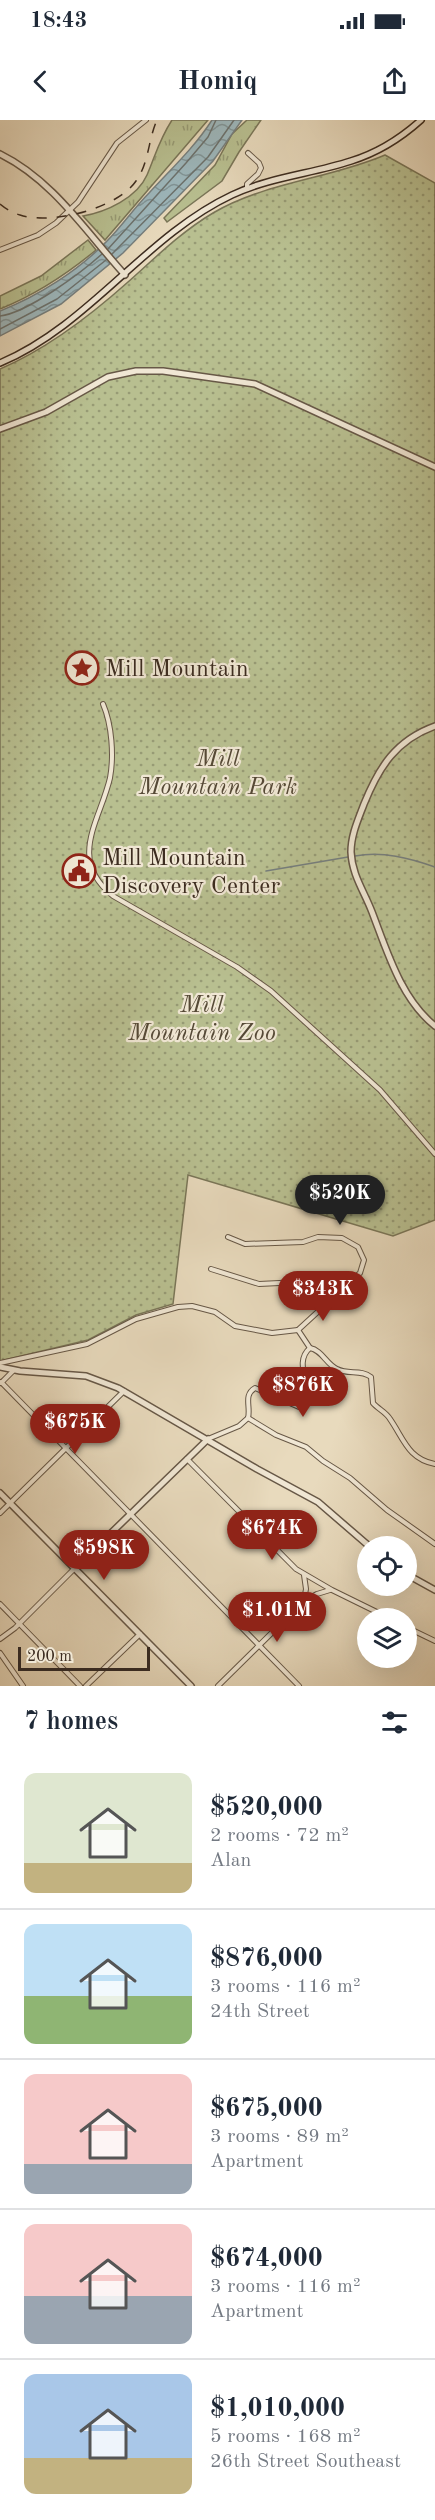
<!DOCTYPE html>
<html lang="en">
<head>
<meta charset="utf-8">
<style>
	:root { --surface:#fff; --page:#f2f2f3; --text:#1f2937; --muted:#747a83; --line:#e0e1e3; --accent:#8f2418 }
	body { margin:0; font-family:"Old Standard TT",serif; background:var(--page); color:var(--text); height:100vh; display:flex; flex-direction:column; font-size:22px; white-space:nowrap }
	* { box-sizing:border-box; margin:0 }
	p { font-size:20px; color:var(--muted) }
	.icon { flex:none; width:33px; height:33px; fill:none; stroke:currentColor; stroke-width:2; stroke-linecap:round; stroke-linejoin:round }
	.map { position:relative; height:1566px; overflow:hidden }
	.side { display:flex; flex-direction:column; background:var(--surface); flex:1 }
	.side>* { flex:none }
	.controls { position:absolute; left:357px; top:1416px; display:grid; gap:12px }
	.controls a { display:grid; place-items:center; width:60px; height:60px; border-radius:50%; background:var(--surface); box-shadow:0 6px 24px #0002; font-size:30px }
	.scale { position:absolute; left:18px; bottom:15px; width:132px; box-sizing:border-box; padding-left:6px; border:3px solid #3c2c20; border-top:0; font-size:16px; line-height:21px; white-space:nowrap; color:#3c2c20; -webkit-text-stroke:4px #f0e7d4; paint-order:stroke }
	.price { position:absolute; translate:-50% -51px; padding:0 14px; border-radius:21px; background:var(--accent); color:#fff; font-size:20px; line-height:39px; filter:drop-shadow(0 2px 3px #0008) }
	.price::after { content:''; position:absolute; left:50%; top:36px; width:18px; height:14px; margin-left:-9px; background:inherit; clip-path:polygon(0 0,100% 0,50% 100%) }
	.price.selected { background:#222; color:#fff }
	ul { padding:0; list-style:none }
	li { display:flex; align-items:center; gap:18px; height:150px; padding:0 24px }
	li+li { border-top:2px solid var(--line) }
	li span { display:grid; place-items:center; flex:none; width:168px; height:120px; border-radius:12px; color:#555 }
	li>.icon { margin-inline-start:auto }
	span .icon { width:72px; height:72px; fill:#fffc; stroke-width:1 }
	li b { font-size:26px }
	h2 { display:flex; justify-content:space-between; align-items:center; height:72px; padding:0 24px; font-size:26px }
	.status { display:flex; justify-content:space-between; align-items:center; height:42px; padding:0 30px; background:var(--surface); direction:ltr }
	.status svg { height:16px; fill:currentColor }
	header { display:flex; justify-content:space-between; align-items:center; height:78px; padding:0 24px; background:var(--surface); font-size:27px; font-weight:700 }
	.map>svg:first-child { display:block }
	.grass { fill:url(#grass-tufts); stroke:#7a7658; stroke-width:1.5 }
	.park { fill:url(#park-dots); stroke:#7a7658; stroke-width:1.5 }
	.water { fill:url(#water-waves); stroke:#767f7e; stroke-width:1.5 }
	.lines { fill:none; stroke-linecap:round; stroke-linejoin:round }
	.shore { stroke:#6c726e; stroke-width:1.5 }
	.stream { stroke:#767f7e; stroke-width:1.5 }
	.minor-casing { stroke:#675847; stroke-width:6 }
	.tertiary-casing { stroke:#675847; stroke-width:8 }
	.secondary-casing { stroke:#3c2c20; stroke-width:8 }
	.minor { stroke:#f0e7d4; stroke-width:4 }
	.tertiary { stroke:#f0e7d4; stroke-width:5 }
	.secondary { stroke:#f0e7d4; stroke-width:5 }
	.rail { stroke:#3c2c20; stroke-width:1.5; stroke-dasharray:10 10; stroke-linecap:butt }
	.labels { text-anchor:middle; stroke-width:4.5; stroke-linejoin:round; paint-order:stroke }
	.poi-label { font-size:24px; fill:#3c2c20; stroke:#f0e7d4; text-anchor:start }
	.park-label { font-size:24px; font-style:italic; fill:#554936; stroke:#f0e7d4 }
</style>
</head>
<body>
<div class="status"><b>18:43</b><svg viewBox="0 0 49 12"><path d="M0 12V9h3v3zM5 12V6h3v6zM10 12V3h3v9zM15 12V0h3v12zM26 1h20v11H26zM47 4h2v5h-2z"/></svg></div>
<header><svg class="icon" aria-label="back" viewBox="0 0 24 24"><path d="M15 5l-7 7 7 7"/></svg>Homiq<svg class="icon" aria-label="share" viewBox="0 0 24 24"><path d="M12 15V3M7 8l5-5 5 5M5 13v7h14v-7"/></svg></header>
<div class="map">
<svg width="435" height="1566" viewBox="0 0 435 1566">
	<defs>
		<pattern id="grass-tufts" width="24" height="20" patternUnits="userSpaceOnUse" patternTransform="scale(1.5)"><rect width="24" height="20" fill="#b8bf90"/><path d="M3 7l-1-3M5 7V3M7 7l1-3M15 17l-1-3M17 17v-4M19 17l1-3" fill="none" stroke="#979b75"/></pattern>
		<pattern id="park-dots" width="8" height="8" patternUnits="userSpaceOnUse" patternTransform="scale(1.5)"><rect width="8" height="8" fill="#b8bf90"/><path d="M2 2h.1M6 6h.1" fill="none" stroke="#979b75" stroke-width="1.8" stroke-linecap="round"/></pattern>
		<pattern id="water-waves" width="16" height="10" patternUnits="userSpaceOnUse" patternTransform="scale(1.5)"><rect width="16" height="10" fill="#9db7bc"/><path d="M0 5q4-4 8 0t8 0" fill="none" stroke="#819598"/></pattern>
	</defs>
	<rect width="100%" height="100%" fill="#e8dabd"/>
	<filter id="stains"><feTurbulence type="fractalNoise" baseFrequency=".00333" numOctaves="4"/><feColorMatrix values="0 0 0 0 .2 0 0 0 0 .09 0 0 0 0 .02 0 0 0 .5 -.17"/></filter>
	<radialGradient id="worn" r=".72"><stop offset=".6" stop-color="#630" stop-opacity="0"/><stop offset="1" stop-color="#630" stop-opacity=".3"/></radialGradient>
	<g class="grass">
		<path d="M172 0H208L105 120 83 96C106 92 137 78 147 55 156 34 159 20 172 0Z"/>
		<path d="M247 0H261L239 32 222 61 167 102 164 98 215 45 232 14Z"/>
		<path d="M88 120 96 130C67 154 35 175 0 189V176L41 156Z"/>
	</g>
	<path class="park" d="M385 35 435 63V1100L393 1116 188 1055 173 1184 136 1195 88 1220 0 1241V249C47 229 90 196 128 162 155 138 181 112 213 93 266 62 329 59 385 35Z"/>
	<path class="water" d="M212 0H242L213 41 123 133 61 184 0 216V191C38 176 78 151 107 121 122 106 134 88 149 73 171 49 194 28 212 0Z"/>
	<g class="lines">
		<g class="shore">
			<path d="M108 129 186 43 208 17 216 0"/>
			<path d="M112 134 208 37 234 0"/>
			<path d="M0 196C27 193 81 153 102 134"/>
			<path d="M0 209 57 179 106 140"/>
		</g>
		<g class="stream">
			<path d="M355 736C383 731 409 738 435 747"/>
			<path d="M266 751 348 737"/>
		</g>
		<g class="minor-casing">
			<g id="minor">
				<path d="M247 69V64L258 54 261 48 259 43 248 33"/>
				<path d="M0 130 38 115 56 103 78 82 117 23 146 0"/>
				<path d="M103 584C112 605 114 636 110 658 100 701 67 739 113 776L237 847 271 871 380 970 435 1034"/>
				<path d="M228 1117 245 1124 303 1122 318 1117 342 1118 358 1127 364 1140 360 1153 298 1210"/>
				<path d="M211 1149 259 1164 300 1162 314 1166 334 1177"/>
				<path d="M298 1210 310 1228"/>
				<path d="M310 1228C322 1230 326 1244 337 1249 348 1255 361 1249 371 1257L373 1283C378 1289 386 1292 390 1299 404 1319 408 1339 435 1344"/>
				<path d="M0 1243 87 1224 136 1199 178 1187 192 1186 215 1192 235 1206 272 1213 298 1210"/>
				<path d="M1 1262 299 1566"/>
				<path d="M1 1263 13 1251"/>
				<path d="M248 1298 276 1315 306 1327 323 1341 350 1358 387 1390 435 1424"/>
				<path d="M248 1298C251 1287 243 1275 255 1268L299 1287 306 1285C314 1268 292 1243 310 1228"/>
				<path d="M208 1319 239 1306 248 1298"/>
				<path d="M187 1339 296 1449 332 1470 389 1498"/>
				<path d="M0 1393 124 1271"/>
				<path d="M304 1455 306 1469 304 1480"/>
				<path d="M0 1484 80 1566"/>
				<path d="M406 1507 435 1521"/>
				<path d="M0 1519 15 1508 75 1448"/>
				<path d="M0 1533 23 1566"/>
				<path d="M86 1566 140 1514"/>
				<path d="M218 1566 304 1481 317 1474 330 1470"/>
			</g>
		</g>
		<g class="tertiary-casing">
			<g id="tertiary">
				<path d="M0 34C53 60 86 112 125 155"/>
				<path d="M0 309 46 292 108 257 136 251H163L255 264 435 347"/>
				<path d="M435 606C396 620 379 647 364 684 358 700 351 715 351 732 352 755 364 771 372 792 387 831 401 879 435 906"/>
				<path d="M0 1247 20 1251 86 1256 118 1268 257 1349 318 1382 369 1426"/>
				<path d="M0 1373 191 1566"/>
				<path d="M75 1448 208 1319"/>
				<path d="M406 1454 435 1470"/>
			</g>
		</g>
		<g class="secondary-casing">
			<path id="secondary" d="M0 243C90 205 145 116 232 75 270 57 311 54 351 41 377 33 401 18 421 0"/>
		</g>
		<use href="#minor" class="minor"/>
		<use href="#tertiary" class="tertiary"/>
		<use href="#secondary" class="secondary"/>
		<path class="rail" d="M0 84C6 89 13 93 20 95 51 105 117 89 136 61 149 43 148 20 157 0"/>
	</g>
	<defs>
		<g id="sight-ring" transform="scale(1.725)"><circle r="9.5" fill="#f0e7d4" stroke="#8f2418" stroke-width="1.5"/><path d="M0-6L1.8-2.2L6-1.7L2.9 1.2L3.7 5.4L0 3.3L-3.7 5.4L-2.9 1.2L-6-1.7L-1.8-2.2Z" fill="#8f2418"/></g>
		<g id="civic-ring" transform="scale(1.725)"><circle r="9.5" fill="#f0e7d4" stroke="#8f2418" stroke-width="1.5"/><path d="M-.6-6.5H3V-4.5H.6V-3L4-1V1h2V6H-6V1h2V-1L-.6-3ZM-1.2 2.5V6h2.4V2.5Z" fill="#8f2418"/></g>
	</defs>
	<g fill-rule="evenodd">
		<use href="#sight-ring" x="82" y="548"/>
		<use href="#civic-ring" x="79" y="751"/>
	</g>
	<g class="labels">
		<g class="poi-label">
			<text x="105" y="556">Mill Mountain</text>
			<text x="102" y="745">Mill Mountain<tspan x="102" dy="28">Discovery Center</tspan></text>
		</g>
		<g class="park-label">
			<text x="218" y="646">Mill<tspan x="218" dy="28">Mountain Park</tspan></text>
			<text x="202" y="892">Mill<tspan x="202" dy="28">Mountain Zoo</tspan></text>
		</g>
	</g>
	<rect width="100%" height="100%" filter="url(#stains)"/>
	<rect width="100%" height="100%" fill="url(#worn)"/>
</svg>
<div class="controls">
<a><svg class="icon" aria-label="locate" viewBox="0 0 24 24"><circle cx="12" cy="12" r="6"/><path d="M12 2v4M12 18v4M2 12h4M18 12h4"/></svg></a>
<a><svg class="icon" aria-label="layers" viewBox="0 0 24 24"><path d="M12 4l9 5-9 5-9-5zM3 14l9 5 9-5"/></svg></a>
</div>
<div class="scale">200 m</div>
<b class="price selected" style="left:340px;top:1106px">$520K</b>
<b class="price" style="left:323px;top:1202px">$343K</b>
<b class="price" style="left:303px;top:1298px">$876K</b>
<b class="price" style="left:75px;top:1335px">$675K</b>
<b class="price" style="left:272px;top:1441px">$674K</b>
<b class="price" style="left:104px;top:1461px">$598K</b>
<b class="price" style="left:277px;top:1523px">$1.01M</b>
</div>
<section class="side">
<h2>7 homes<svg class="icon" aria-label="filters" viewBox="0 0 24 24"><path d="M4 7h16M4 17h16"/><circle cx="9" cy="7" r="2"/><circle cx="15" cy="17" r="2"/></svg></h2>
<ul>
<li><span style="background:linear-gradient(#dfe7d0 75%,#c2b280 0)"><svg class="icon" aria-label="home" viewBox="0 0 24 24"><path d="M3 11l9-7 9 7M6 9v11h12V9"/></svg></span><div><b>$520,000</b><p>2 rooms · 72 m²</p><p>Alan</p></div></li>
<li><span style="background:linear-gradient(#bfe0f5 60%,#8fb573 0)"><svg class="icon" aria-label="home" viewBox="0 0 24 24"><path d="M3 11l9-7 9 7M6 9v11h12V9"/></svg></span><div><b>$876,000</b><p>3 rooms · 116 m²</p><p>24th Street</p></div></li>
<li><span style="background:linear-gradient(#f6c9c9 75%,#9aa5b1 0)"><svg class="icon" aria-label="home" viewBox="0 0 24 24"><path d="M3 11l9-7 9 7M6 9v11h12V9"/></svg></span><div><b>$675,000</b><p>3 rooms · 89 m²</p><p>Apartment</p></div></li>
<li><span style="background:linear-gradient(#f6c9c9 60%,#9aa5b1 0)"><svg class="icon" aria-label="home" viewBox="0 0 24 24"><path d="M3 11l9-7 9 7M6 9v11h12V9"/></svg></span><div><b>$674,000</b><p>3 rooms · 116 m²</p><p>Apartment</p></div></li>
<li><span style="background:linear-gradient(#a9c7e8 70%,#c2b280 0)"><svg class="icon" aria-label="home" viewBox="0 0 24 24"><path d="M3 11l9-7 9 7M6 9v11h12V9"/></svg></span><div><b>$1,010,000</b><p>5 rooms · 168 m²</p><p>26th Street Southeast</p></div></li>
</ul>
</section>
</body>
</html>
